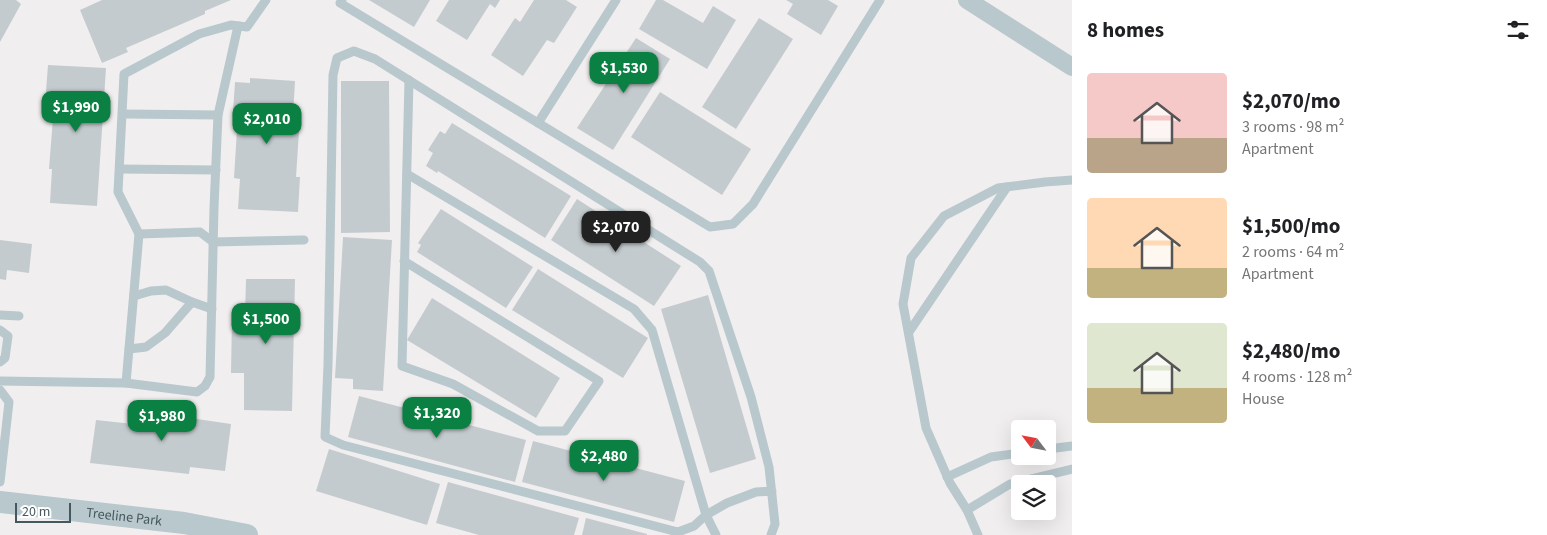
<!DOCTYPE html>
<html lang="en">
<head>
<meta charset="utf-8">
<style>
	:root { --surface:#fff; --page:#f2f2f2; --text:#202124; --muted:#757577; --accent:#0b8043 }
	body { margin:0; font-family:"Source Sans 3",sans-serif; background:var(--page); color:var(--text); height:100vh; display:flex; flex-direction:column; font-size:19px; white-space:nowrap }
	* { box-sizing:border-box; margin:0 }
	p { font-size:16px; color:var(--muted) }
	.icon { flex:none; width:28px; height:28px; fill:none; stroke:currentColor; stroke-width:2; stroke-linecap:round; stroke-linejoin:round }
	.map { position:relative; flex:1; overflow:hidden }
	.panel { display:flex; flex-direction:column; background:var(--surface); width:475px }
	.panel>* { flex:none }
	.needle { width:32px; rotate:302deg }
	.tools { position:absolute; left:1011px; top:420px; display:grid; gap:10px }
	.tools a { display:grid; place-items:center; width:45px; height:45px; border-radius:5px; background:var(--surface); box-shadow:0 5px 20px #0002; font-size:25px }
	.scale { position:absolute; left:15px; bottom:12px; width:56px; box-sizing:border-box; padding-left:5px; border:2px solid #44585d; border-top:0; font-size:14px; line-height:18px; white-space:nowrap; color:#44585d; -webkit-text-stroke:4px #fff; paint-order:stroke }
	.price { position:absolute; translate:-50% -42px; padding:0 11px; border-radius:10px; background:var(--accent); color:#fff; font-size:16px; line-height:32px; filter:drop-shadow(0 1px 2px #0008) }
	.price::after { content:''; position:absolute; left:50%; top:30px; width:15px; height:11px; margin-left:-8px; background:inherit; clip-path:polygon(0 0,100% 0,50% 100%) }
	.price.active { background:#222; color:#fff }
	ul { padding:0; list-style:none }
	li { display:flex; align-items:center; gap:15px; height:125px; padding:0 15px }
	li span { display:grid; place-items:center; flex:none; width:140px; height:100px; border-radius:5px; color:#555 }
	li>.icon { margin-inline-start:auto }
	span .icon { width:60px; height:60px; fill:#fffc; stroke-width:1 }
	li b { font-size:21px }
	h2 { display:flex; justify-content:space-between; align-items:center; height:60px; padding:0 15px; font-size:21px }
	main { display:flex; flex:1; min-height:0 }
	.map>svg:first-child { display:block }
	.building { fill:#c4cbce }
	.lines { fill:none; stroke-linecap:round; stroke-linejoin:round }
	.service { stroke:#b8c8cd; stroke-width:9 }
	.minor { stroke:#b8c8cd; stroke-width:18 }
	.tertiary { stroke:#b8c8cd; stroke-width:22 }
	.labels { text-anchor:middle; stroke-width:4; stroke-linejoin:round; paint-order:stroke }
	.street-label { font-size:14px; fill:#44585d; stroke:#fff }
</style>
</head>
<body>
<main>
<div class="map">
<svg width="1072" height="535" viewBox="0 0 1072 535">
	<rect width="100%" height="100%" fill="#f1eeef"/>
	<g class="building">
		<path d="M0 0H16L21 4 0 42Z"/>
		<path d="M102 0H231L205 11V14L126 48 128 52 102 63 80 10Z"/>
		<path d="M369 0H430L414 27Z"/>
		<path d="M449 0H500L495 8 490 4 467 40 436 21Z"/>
		<path d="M534 0H566L577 7 554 43 547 40 523 76 491 55 515 18 520 22Z"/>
		<path d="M656 0H663L703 23 713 6 736 20 707 69 639 29Z"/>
		<path d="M786 0H828L838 6 821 35 787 14 793 4Z"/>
		<path d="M759 18 793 39 736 129 702 107Z"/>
		<path d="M636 38 670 59 613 150 577 128Z"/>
		<path d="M48 65 106 68 97 206 50 203 52 169H49L54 105 45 104Z"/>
		<path d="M250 78 295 81 293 116H300L296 177H300L298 212 238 209 240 179 234 178 238 113 233 112 235 82 250 83Z"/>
		<path d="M341 81H389L390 232 341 233Z"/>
		<path d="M660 92 751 149 722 195 631 137Z"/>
		<path d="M452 123 571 196 545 238 438 171 437 173 426 166 433 153 428 150 440 131 445 134Z"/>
		<path d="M577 199 681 266 654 306 551 240Z"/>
		<path d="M441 209 533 267 506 308 417 252 421 245 418 243Z"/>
		<path d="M343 237 392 240 383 391 353 389V379L335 378Z"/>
		<path d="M0 240 32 244 29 273 7 270 6 280 0 279Z"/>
		<path d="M538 269 648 338 623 378 512 310Z"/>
		<path d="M246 279H295L292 411 244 410V373H231L232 316H245Z"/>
		<path d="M708 295 756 459 710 473 661 309Z"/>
		<path d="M432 298 560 378 536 418 407 340Z"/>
		<path d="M359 396 526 440 515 482 348 437Z"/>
		<path d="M135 406 172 411V408L191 410 190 418 231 424 225 471 190 467 189 474 90 463 96 420 133 424Z"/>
		<path d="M533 441 685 481 674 522 522 482Z"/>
		<path d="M329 449 440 484 427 525 316 491Z"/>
		<path d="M448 482 579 518 574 535H479L436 523Z"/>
		<path d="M586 518 647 534V535H582Z"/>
	</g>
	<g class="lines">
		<g class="service">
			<path d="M342 0 340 3 710 227 733 224 753 204 880 0"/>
			<path d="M123 114 218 115"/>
			<path d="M538 123 616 0"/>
			<path d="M120 169 216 170"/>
			<path d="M407 174 634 309 652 330 706 515 716 535"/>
			<path d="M139 234 200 232 213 242 304 240"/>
			<path d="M404 261 599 381 565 431H538L453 384 402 366 409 80"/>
			<path d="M134 296 151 291 166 290 192 302"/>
			<path d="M0 315 19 316"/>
			<path d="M0 330 8 336 5 358 0 362"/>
			<path d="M909 332 1007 187"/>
			<path d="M129 349 146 347 165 333 192 302 212 309"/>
			<path d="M0 381 126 383 139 234 118 192 124 74 199 34 231 25 247 27 266 0"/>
			<path d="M126 383 197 392 205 386 210 377 214 208 218 115 238 26"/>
			<path d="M0 390 9 402 0 482"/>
			<path d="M1048 449 1072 446"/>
			<path d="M947 477 991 457 1020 453"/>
			<path d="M967 510 1010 484 1072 469"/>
			<path d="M771 535 775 524 769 467 751 397 709 271 700 262 375 59 354 51 337 58 333 75 328 365 325 437 343 445 678 532 694 526 706 515 727 503 756 492 772 491"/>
			<path d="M978 535 967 510 950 483 926 428 903 304 911 258 944 216 998 188 1045 182 1072 180"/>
		</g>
		<path class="minor" d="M967 0 1072 67"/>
		<path class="tertiary" id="s1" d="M0 502 184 523 247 535"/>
	</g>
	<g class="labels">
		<g class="street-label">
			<text dy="5" stroke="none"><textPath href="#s1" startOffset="125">Treeline Park</textPath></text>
		</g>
	</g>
</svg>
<div class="tools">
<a><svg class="needle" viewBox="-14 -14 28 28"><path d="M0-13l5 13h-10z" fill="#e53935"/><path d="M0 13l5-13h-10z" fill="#757577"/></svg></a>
<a><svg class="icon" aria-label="layers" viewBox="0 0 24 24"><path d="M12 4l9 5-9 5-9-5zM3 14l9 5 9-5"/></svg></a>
</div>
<div class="scale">20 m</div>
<b class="price" style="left:624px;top:94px">$1,530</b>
<b class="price" style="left:76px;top:133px">$1,990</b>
<b class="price" style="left:267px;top:145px">$2,010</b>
<b class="price active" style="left:616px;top:253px">$2,070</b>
<b class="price" style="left:266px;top:345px">$1,500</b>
<b class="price" style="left:437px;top:439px">$1,320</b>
<b class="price" style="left:162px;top:442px">$1,980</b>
<b class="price" style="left:604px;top:482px">$2,480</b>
</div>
<section class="panel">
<h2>8 homes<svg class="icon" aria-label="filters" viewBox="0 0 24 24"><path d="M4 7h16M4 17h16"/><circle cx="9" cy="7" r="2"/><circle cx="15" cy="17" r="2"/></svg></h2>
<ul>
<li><span style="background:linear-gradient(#f6c9c9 65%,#b9a48a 0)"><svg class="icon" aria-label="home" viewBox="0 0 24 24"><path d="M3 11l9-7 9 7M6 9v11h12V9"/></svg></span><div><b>$2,070/mo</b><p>3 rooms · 98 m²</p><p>Apartment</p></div></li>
<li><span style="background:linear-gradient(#ffd9b3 70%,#c2b280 0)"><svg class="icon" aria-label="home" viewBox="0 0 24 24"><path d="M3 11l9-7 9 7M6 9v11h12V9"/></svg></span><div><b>$1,500/mo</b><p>2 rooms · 64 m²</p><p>Apartment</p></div></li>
<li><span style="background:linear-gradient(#dfe7d0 65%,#c2b280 0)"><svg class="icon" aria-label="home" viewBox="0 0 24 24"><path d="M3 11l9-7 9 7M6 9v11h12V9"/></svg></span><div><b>$2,480/mo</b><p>4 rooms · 128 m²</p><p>House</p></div></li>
</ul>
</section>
</main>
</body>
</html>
